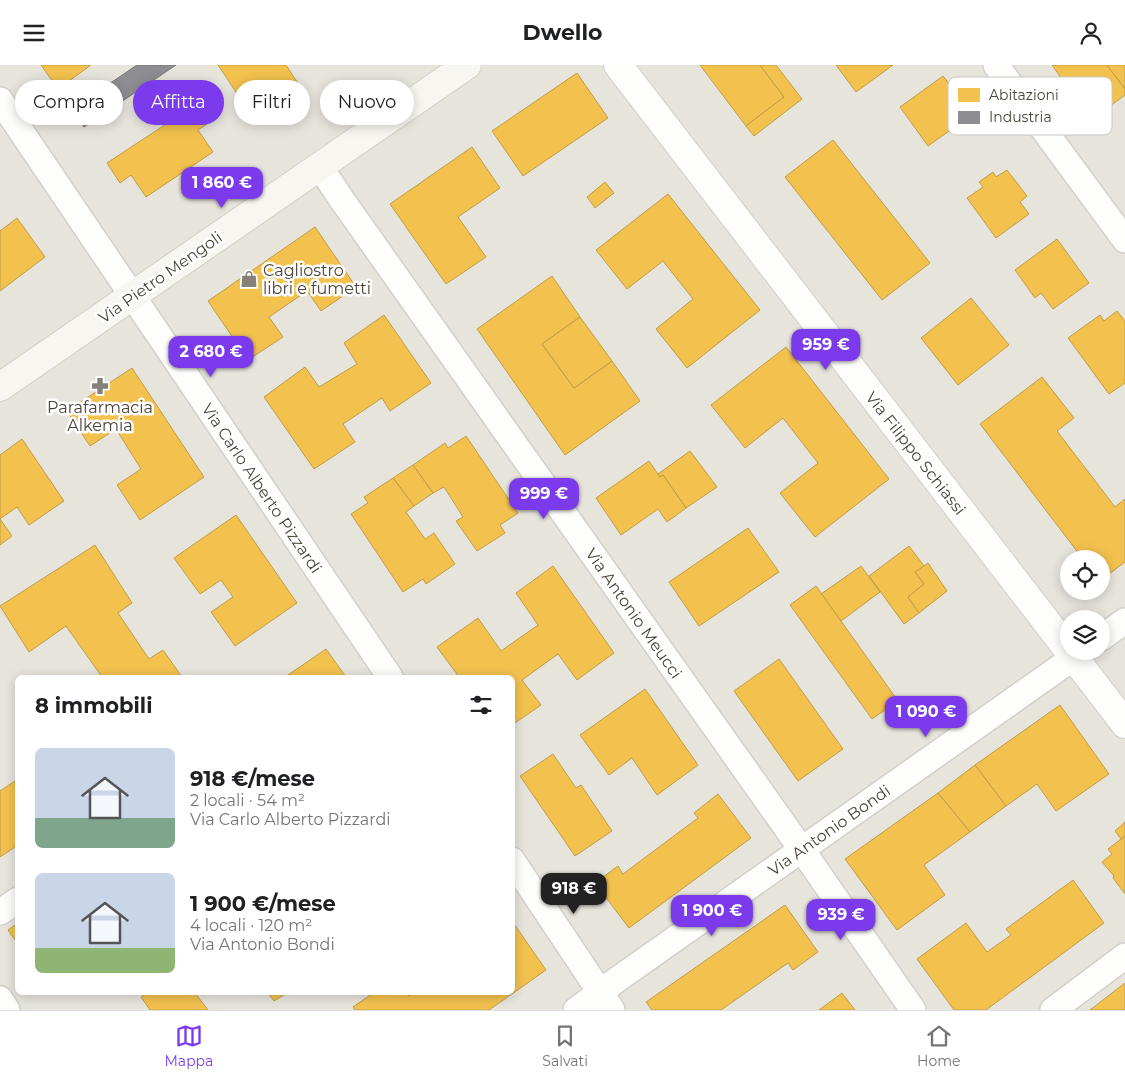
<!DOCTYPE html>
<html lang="it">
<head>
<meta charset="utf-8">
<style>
	:root { --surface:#fff; --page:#f2f2f2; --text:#202124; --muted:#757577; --line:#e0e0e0; --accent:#7c3aed }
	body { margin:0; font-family:Montserrat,sans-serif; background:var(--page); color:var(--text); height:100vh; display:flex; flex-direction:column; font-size:19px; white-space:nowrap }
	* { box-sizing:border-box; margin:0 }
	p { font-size:16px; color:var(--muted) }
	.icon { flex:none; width:28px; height:28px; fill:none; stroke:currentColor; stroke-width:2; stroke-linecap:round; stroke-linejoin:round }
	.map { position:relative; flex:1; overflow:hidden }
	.panel { position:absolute; left:15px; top:610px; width:500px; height:320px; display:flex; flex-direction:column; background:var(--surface); border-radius:8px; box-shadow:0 2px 12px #0003 }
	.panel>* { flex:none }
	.guide { position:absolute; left:15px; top:15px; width:500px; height:45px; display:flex; gap:10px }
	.fabs { position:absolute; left:1060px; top:485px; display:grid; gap:10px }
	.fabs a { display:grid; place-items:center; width:50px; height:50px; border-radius:50%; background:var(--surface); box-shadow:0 2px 12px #0003; font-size:25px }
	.price { position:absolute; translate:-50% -42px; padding:0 11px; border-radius:10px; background:var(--accent); color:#fff; font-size:16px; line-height:32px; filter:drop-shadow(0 1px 2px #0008) }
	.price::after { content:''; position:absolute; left:50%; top:30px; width:15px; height:11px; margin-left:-8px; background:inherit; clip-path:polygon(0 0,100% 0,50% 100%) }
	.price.selected { background:#222; color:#fff }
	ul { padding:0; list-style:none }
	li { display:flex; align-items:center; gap:15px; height:125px; padding:0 20px }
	li span { display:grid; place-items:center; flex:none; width:140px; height:100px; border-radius:8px; color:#555 }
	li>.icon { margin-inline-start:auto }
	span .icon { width:60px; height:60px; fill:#fffc; stroke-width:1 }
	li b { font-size:21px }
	h2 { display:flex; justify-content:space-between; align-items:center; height:60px; padding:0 20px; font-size:21px }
	.chip { padding:0 18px; border-radius:22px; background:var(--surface); box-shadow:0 2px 12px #0003; font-size:18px; line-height:45px }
	.chip.selected { background:var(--accent); color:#fff }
	header { display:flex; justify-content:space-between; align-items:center; height:65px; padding:0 20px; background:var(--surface); font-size:22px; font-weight:700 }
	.tabs { display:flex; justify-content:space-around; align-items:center; height:70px; border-top:1px solid var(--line); background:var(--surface); font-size:14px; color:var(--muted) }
	.tabs a { display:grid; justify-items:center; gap:2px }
	.tabs .selected { color:var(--accent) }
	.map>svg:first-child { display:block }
	.residential { fill:#e7e4dc; fill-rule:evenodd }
	.homes { fill:#f2c14e; stroke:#c09c48 }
	.industry { fill:#8d8d92; stroke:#797777 }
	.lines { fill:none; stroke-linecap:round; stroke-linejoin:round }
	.minor-casing { stroke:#d2d0cb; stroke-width:28 }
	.tertiary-casing { stroke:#d2d0cb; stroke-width:30 }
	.secondary-casing { stroke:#d3cfc5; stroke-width:30 }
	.minor { stroke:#fdfdfc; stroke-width:25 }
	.tertiary { stroke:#fdfdfc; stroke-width:28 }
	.secondary { stroke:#f7f6f1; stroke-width:28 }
	.labels { text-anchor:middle; stroke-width:5; stroke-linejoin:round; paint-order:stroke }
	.poi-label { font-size:16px; fill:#4b4439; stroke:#fff; text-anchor:start }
	.street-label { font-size:16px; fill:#4b4439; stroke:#fff }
	.key { fill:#fff; stroke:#c9c7c4; stroke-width:1 }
	.key-label { font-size:14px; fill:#4b4439 }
</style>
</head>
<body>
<header><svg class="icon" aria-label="menu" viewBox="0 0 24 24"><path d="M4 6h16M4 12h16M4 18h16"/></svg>Dwello<svg class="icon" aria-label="person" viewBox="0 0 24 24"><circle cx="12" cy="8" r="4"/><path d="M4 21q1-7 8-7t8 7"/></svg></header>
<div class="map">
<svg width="1125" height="945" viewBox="0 0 1125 945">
	<rect width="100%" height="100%" fill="#f4f2ee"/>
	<path class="residential" d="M0 0H1125V945H0ZM1069 494H1101V526H1069ZM1069 554H1101V586H1069ZM18 612H512V928H18Z"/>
	<g class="homes">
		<path d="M41 0H91L58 24Z"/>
		<path d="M218 0H286L303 26 256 57Z"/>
		<path d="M700 0H760L784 32 746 61Z"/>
		<path d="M760 0H776L802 34 754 71 746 61 784 32Z"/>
		<path d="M836 0H893L856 27Z"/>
		<path d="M1052 0H1107L1125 24V30L1091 55Z"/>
		<path d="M1107 0H1125V24Z"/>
		<path d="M577 8 608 53 523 111 492 66Z"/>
		<path d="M943 11 956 27 951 31 967 53 928 81 900 42Z"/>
		<path d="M195 40 207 59 198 65 213 87 146 132 131 110 120 118 107 98Z"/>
		<path d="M833 75 930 198 882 235 785 112Z"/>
		<path d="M472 82 500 123 458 152 486 192 446 219 390 139Z"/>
		<path d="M1007 105 1027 131 1020 137 1029 149 996 173 967 133 983 122 979 117 993 107 996 112Z"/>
		<path d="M605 117 614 128 595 143 587 132Z"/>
		<path d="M668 129 760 245 687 303 656 264 693 234 663 196 627 224 596 185Z"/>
		<path d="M17 153 45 192 0 226V166Z"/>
		<path d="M315 162 356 222 321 246 307 226 269 252 283 272 248 295 208 236Z"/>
		<path d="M1057 174 1089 218 1053 244 1041 228 1035 233 1015 205Z"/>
		<path d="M552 211 580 252 542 279 574 323 612 296 640 336 565 390 477 264Z"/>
		<path d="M971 233 1009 280 958 320 921 273Z"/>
		<path d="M1117 246 1125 256V318L1109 329 1068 273 1100 250 1104 256Z"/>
		<path d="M384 250 431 318 390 346 382 333 343 359 355 377 314 404 264 332 305 302 319 322 357 299 344 278Z"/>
		<path d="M580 252 612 296 574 323 542 279Z"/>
		<path d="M786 282 889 414 815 472 780 428 818 398 783 353 745 383 711 340Z"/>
		<path d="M132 303 204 412 140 455 117 420 141 404 116 364 90 381 67 346Z"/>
		<path d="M1042 312 1074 353 1057 366 1115 442 1125 434V497L1101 515V494H1083L980 359Z"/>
		<path d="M466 371 518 448 500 460 505 468 477 486 456 456 463 452 444 422 433 428 413 400 445 378 448 383Z"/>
		<path d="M22 374 64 436 29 460 17 442 0 454 12 471 0 480V390Z"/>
		<path d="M690 386 717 422 686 443 663 410 660 412 658 409Z"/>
		<path d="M649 396 660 412 663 410 686 443 667 457 658 444 621 470 596 433Z"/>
		<path d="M413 400 433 428 414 441 393 413Z"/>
		<path d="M393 413 414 441 406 447 425 474 434 468 455 499 426 519 423 514 403 527 351 449 368 438 364 432Z"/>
		<path d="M236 450 297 538 235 581 211 547 233 532 221 515 200 529 174 493Z"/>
		<path d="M748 463 779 507 699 561 669 517Z"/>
		<path d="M95 480 132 538 118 548 149 594 163 585 182 612H102L66 561 29 587 0 541Z"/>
		<path d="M909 481 924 501 915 507 924 519 908 532 919 548 904 559 869 511Z"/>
		<path d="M928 498 947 526 919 548 908 532 924 519 915 507Z"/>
		<path d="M553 501 614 588 577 615 558 589 522 615 541 640 512 660V612H459L437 582 478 553 501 586 538 560 516 528Z"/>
		<path d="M861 501 880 527 841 556 821 529Z"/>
		<path d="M816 521 898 636 872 654 790 540Z"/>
		<path d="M326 584 346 612H285Z"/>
		<path d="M779 594 843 684 798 716 734 626Z"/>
		<path d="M645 624 698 700 657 730 632 693 609 710 580 670Z"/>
		<path d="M1060 640 1109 709 1056 746 1037 719 1006 741 975 700Z"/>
		<path d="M553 689 576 723 581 720 612 766 575 791 520 711Z"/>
		<path d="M975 700 1006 741 970 767 938 728Z"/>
		<path d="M18 714V780L0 792V726Z"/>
		<path d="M938 728 970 767 924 800 945 830 897 865 845 794Z"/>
		<path d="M718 729 751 773 629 863 595 818 618 801 623 809 698 753 694 748Z"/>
		<path d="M1125 757V771L1121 774 1115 766Z"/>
		<path d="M1125 771V829L1113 813 1114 811 1102 797 1112 789 1108 784Z"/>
		<path d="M1073 815 1104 858 986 945H954L917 894 966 858 987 887 1011 870 1006 864Z"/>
		<path d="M785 840 818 887 793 905 788 898 721 945H652L646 937Z"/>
		<path d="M512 856 546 905 489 945H355L353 942 373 928H406L409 931 414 928H512Z"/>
		<path d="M18 858V879L8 865Z"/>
		<path d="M1125 918V945H1090Z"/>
		<path d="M147 928H195L208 945H150L141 932Z"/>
		<path d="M268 928H287L274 936Z"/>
		<path d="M842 928 855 945H819Z"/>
	</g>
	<path class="industry" d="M137 0H176L84 62 72 44Z"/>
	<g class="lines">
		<g class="minor-casing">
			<g id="minor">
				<path d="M996 0 1125 175"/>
				<path d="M0 35 390 612"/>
				<path d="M320 102 342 135 802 785 913 945"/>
				<path d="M1101 573 1125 556"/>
				<path d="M512 795 612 945"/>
				<path d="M0 847 18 835"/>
				<path d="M0 934 7 945"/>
				<path d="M576 945 618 914 1083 586"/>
				<path d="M1053 945 1125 891"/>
			</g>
		</g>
		<g class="tertiary-casing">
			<g id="tertiary">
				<path d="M618 0 1069 586"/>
				<path d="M1069 586 1125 659"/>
			</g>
		</g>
		<g class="secondary-casing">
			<path id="secondary" d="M0 322 467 0"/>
		</g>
		<use href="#minor" class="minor"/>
		<use href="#tertiary" class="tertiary"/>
		<use href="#secondary" class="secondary"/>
	</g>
	<defs>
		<g id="shop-bare" transform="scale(1.35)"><path d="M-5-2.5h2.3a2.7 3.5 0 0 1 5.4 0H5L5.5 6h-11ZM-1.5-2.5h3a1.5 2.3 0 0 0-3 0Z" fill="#868178" stroke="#fff" stroke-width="2.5" paint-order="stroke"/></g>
		<g id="pharmacy-bare" transform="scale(1.35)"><path d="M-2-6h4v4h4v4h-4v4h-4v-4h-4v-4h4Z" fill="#868178" stroke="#fff" stroke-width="2.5" paint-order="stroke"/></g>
	</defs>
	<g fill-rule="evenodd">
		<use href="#shop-bare" x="249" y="214"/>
		<use href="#pharmacy-bare" x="100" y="321"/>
	</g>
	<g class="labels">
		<g class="poi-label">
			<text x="263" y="211">Cagliostro<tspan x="263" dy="18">libri e fumetti</tspan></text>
			<text x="100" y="348" text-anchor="middle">Parafarmacia<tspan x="100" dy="18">Alkemia</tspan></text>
		</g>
		<g class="street-label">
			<text transform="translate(160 212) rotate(-35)" y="6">Via Pietro Mengoli</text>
			<text transform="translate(916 388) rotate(52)" y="6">Via Filippo Schiassi</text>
			<text transform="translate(262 423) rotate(56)" y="6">Via Carlo Alberto Pizzardi</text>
			<text transform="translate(634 548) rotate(55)" y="6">Via Antonio Meucci</text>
			<text transform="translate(829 765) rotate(-35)" y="6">Via Antonio Bondi</text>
		</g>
	</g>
	<rect x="948" y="12" width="164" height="58" rx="8" class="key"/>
	<rect x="958" y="23" width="22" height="14" fill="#f2c14e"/>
	<rect x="958" y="46" width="22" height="13" fill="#8d8d92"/>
	<g class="key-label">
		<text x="989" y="35">Abitazioni</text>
		<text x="989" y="57">Industria</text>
	</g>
</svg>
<div class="fabs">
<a><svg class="icon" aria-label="locate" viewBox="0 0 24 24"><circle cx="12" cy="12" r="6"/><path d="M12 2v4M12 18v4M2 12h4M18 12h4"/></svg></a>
<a><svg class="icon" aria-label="layers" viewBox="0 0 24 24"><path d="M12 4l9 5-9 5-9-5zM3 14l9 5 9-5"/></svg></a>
</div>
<b class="price" style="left:222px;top:144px">1 860 €</b>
<b class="price" style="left:826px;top:306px">959 €</b>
<b class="price" style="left:211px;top:313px">2 680 €</b>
<b class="price" style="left:544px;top:455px">999 €</b>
<b class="price" style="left:926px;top:673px">1 090 €</b>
<b class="price selected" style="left:574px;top:850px">918 €</b>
<b class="price" style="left:712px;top:872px">1 900 €</b>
<b class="price" style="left:841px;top:876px">939 €</b>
<div class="guide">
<a class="chip">Compra</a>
<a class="chip selected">Affitta</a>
<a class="chip">Filtri</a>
<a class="chip">Nuovo</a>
</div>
<section class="panel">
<h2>8 immobili<svg class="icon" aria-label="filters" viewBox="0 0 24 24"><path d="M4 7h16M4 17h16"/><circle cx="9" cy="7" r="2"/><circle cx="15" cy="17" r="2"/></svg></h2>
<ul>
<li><span style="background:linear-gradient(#c9d6e8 70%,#7fa58c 0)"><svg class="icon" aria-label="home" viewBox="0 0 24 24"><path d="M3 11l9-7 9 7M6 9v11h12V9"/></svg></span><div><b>918 €/mese</b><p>2 locali · 54 m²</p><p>Via Carlo Alberto Pizzardi</p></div></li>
<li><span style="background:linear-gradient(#c9d6e8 75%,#8fb573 0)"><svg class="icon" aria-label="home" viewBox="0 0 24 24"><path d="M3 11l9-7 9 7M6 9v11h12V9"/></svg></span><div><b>1 900 €/mese</b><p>4 locali · 120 m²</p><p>Via Antonio Bondi</p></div></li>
</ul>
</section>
</div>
<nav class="tabs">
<a class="selected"><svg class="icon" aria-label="map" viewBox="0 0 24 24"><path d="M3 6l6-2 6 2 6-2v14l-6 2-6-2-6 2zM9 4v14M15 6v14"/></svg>Mappa</a>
<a><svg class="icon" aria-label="saved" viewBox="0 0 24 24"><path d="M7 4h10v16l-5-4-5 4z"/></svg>Salvati</a>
<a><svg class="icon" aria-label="home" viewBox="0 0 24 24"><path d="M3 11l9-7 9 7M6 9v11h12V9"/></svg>Home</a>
</nav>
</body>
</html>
